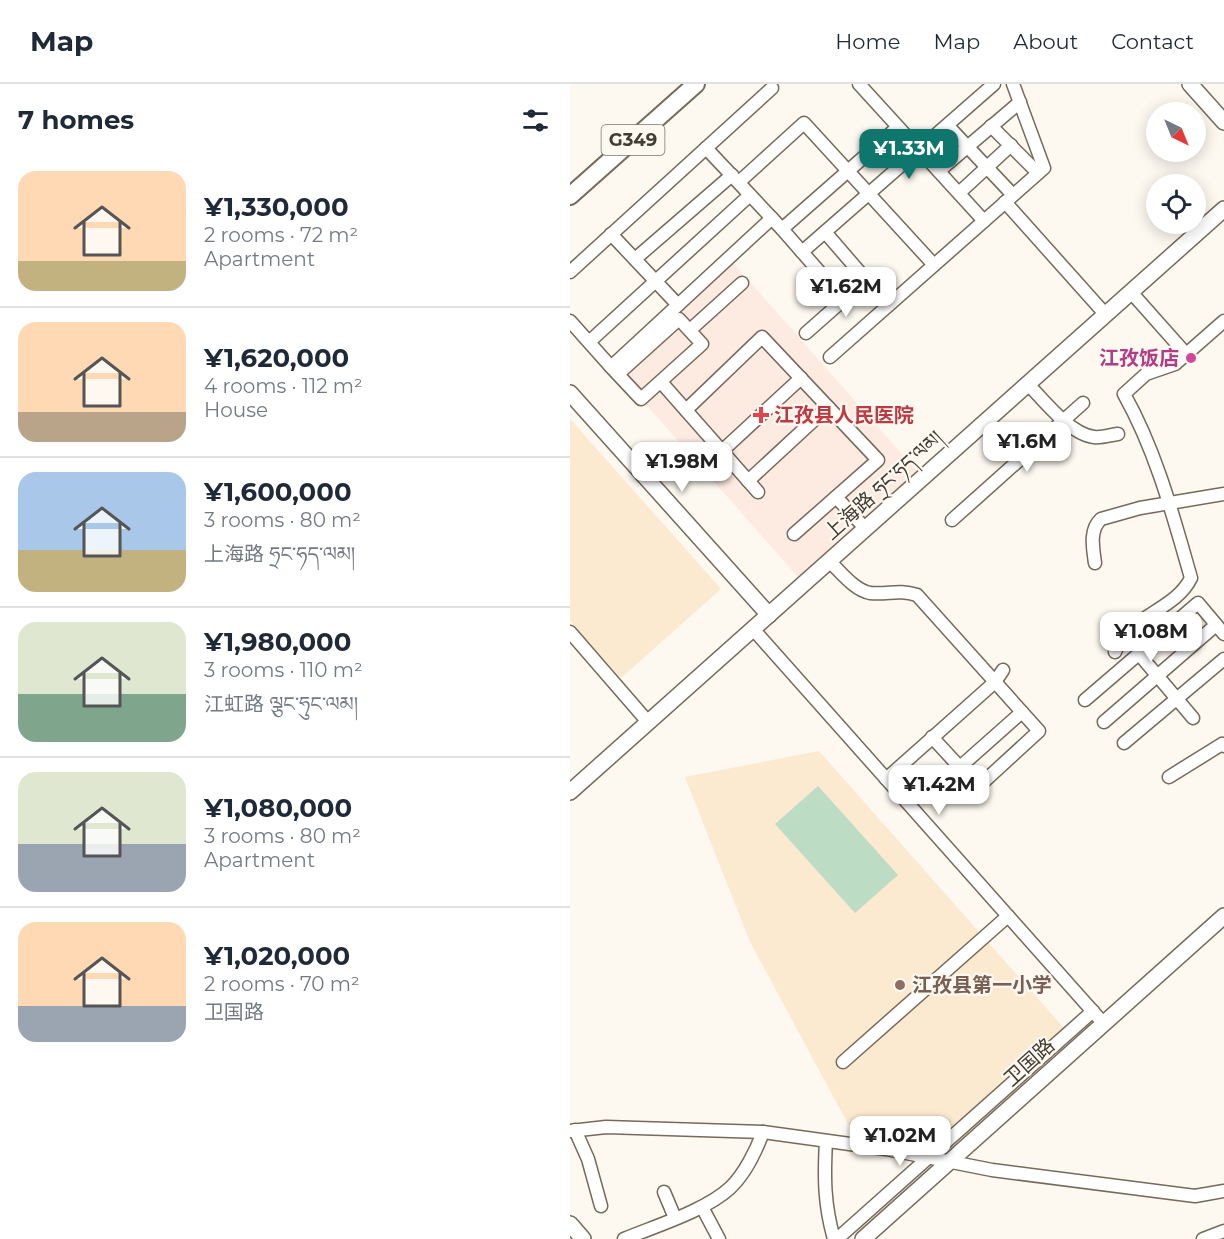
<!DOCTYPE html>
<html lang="en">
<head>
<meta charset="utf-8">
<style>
	:root { --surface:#fff; --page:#f2f2f3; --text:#1f2937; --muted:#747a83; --line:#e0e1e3; --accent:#0f766e }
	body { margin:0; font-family:Montserrat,"Noto Sans SC","Noto Serif Tibetan",sans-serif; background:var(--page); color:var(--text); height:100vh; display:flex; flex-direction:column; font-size:22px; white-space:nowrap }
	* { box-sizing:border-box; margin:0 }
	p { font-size:20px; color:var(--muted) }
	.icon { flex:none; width:33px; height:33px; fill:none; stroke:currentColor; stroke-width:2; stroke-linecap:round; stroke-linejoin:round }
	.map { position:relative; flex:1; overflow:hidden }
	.side { display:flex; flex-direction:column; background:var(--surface); width:570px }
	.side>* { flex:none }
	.needle { width:39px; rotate:137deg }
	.buttons { position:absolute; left:576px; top:18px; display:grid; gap:12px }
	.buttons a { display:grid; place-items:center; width:60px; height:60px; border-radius:50%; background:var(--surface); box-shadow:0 3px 15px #0003; font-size:30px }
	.price { position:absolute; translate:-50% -51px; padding:0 14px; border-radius:12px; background:#fff; color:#222; font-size:20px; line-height:39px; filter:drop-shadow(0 2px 3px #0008) }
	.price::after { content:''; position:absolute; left:50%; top:36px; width:18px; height:14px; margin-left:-9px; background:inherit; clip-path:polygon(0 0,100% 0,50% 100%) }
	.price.selected { background:var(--accent); color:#fff }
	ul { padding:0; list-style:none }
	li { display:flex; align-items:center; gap:18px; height:150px; padding:0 18px }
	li+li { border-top:2px solid var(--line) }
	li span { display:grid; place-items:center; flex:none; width:168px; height:120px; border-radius:18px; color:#555 }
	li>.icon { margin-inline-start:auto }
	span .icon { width:72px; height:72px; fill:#fffc; stroke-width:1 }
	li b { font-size:26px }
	h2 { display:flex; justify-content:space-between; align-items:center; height:72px; padding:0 18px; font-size:26px }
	header { display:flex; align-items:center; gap:36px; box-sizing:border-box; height:84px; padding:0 30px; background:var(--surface); border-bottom:2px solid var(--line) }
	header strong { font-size:28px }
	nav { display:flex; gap:33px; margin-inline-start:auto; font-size:21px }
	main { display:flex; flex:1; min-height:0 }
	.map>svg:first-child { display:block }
	.built { fill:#fcead0 }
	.medical { fill:#fdeae1 }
	.green { fill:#bcdcc4 }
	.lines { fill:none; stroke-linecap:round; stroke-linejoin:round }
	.minor-casing { stroke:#766a59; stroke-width:15 }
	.major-casing { stroke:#766a59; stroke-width:18 }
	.highway-casing { stroke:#766a59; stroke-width:20 }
	.minor { stroke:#fff; stroke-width:12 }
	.major { stroke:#fff; stroke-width:15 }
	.highway { stroke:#fff; stroke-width:16 }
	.hotel-dot { fill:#d1479c; stroke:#fdf8f0; stroke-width:2 }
	.health-dot { fill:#e0444e; stroke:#fdf8f0; stroke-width:2 }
	.education-dot { fill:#8d6e63; stroke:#fdf8f0; stroke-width:2 }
	.labels { text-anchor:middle; stroke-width:4.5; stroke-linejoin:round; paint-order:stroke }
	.shield { fill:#fdf8f0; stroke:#79746c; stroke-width:1.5 }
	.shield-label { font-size:18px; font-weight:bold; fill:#413c34 }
	.hotel-label { font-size:20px; font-weight:bold; fill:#b23c85; stroke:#fdf8f0; text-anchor:end }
	.health-label { font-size:20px; font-weight:bold; fill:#be3a42; stroke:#fdf8f0; text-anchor:start }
	.street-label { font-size:20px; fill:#413c34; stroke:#fdf8f0 }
	.education-label { font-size:20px; font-weight:bold; fill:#785e54; stroke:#fdf8f0; text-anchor:start }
</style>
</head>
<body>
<header>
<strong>Map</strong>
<nav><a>Home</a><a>Map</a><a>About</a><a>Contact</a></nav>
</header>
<main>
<section class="side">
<h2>7 homes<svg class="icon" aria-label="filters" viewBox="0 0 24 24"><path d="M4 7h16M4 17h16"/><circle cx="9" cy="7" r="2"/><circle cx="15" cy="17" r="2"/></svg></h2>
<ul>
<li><span style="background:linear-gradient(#ffd9b3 75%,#c2b280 0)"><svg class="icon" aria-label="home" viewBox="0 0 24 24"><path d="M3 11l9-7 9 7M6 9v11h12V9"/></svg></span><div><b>¥1,330,000</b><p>2 rooms · 72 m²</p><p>Apartment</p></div></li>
<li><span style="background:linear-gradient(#ffd9b3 75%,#b9a48a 0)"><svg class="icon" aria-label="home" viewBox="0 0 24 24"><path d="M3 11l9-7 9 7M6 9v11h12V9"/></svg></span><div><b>¥1,620,000</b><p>4 rooms · 112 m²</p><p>House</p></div></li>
<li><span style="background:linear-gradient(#a9c7e8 65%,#c2b280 0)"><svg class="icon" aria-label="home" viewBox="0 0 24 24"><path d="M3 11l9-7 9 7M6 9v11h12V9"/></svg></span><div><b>¥1,600,000</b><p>3 rooms · 80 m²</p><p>上海路 ཧྲང་ཧད་ལམ།</p></div></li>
<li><span style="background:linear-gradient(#dfe7d0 60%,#7fa58c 0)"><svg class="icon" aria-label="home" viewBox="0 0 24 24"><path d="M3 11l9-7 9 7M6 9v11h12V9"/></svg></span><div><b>¥1,980,000</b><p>3 rooms · 110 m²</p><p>江虹路 ལྕང་ཧུང་ལམ།</p></div></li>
<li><span style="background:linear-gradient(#dfe7d0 60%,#9aa5b1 0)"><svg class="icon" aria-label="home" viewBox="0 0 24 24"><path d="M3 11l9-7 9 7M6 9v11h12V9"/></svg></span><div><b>¥1,080,000</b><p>3 rooms · 80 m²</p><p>Apartment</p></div></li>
<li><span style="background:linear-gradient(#ffd9b3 70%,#9aa5b1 0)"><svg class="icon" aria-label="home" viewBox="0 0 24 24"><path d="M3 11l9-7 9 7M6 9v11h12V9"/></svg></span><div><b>¥1,020,000</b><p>2 rooms · 70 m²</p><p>卫国路</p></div></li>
</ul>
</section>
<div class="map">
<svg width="654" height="1155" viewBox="0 0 654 1155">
	<rect width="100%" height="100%" fill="#fdf8f0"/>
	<g class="built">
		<path d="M0 335 151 505 51 594 0 537Z"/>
		<path d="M249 667 494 944 359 1066 285 1053 180 858 115 693Z"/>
	</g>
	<path class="medical" d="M163 179 347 387 228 493 44 284Z"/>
	<path class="green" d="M248 702 328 791 285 829 205 740Z"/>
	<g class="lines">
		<g class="minor-casing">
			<g id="minor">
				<path d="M289 0 414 137"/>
				<path d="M378 42 443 111"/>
				<path d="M421 42 468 89"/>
				<path d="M136 64 212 145 274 216"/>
				<path d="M369 87 450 18"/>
				<path d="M169 98 234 39 364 181"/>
				<path d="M389 109 441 61"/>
				<path d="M435 118 536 231"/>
				<path d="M212 145 328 43"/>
				<path d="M255 148 318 221"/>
				<path d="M41 150 108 221"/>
				<path d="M232 168 424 0"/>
				<path d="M65 175 162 91"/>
				<path d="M0 188 202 4"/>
				<path d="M561 208 616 270"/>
				<path d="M0 237 41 283 202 134"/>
				<path d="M120 246 172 199"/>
				<path d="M236 249 296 196"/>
				<path d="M19 258 180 111"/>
				<path d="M260 273 474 84 443 0"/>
				<path d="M41 283 71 315 132 260 109 235 48 290"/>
				<path d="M91 298 188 408"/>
				<path d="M458 300C474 317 500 350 524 353 532 354 540 351 548 350"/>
				<path d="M116 326 192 253 308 376 224 450"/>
				<path d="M152 367 231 294"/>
				<path d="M178 397 258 323"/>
				<path d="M266 413 296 445"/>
				<path d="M382 436 513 319"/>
				<path d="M259 477C271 488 284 506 300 509 318 511 328 505 347 511L469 647 408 703 362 653"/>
				<path d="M525 479C523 464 519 446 531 435L570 424 654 410"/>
				<path d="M183 545 534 940"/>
				<path d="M0 548 78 638"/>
				<path d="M545 568C557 532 605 527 621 494 603 431 586 367 554 310L576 290 605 280 654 237"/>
				<path d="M569 570 623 634"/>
				<path d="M515 616 628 519 654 550"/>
				<path d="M534 638 646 541"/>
				<path d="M554 659 654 575"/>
				<path d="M390 683 452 628"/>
				<path d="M599 693 652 660 654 662"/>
				<path d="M316 695 425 598 433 586"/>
				<path d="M273 978 438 832"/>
				<path d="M5 1046 18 1075 31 1122"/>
				<path d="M0 1047 36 1043 193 1048 316 1065 422 1086 625 1112 654 1107"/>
				<path d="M256 1057C254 1093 254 1120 264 1155"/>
				<path d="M94 1108 105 1134"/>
				<path d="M132 1123 149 1155"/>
				<path d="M54 1155C85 1142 135 1127 160 1104 174 1091 186 1067 193 1048"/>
				<path d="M267 1155 523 927"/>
				<path d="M633 1155 654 1147"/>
			</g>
		</g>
		<g class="major-casing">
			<g id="major">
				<path d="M620 0 654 38"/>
				<path d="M0 309 199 531"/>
				<path d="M0 708 654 125"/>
				<path d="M0 1140 13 1155"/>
				<path d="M293 1155 654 832"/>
			</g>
		</g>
		<g class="highway-casing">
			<path id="highway" d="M0 112 126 0"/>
		</g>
		<use href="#minor" class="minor"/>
		<use href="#major" class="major"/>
		<use href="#highway" class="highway"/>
	</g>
	<circle class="hotel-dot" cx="621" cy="274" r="6"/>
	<path class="health-dot" d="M188 322h6v6h6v6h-6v6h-6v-6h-6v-6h6z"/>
	<circle class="education-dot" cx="330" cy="901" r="6"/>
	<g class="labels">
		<rect class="shield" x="31.5" y="41" width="63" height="30" rx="4.5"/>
		<g class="shield-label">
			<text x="63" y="62">G349</text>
		</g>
		<g class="hotel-label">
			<text x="609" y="281">江孜饭店</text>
		</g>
		<g class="health-label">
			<text x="204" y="338">江孜县人民医院</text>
		</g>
		<g class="street-label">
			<text transform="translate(313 401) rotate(-42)" y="7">上海路 ཧྲང་ཧད་ལམ།</text>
			<text transform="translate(459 978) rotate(-42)" y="7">卫国路</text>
		</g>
		<g class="education-label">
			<text x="342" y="908">江孜县第一小学</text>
		</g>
	</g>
</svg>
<div class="buttons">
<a><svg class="needle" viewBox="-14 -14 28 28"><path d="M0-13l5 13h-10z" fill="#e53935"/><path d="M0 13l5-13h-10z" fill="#747a83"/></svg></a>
<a><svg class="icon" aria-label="locate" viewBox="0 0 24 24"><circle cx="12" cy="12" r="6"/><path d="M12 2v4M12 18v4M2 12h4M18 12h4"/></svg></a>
</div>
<b class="price selected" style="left:339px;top:96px">¥1.33M</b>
<b class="price" style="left:276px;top:234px">¥1.62M</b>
<b class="price" style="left:457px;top:389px">¥1.6M</b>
<b class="price" style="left:112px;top:409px">¥1.98M</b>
<b class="price" style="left:581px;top:579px">¥1.08M</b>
<b class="price" style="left:369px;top:732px">¥1.42M</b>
<b class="price" style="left:330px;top:1083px">¥1.02M</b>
</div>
</main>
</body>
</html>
